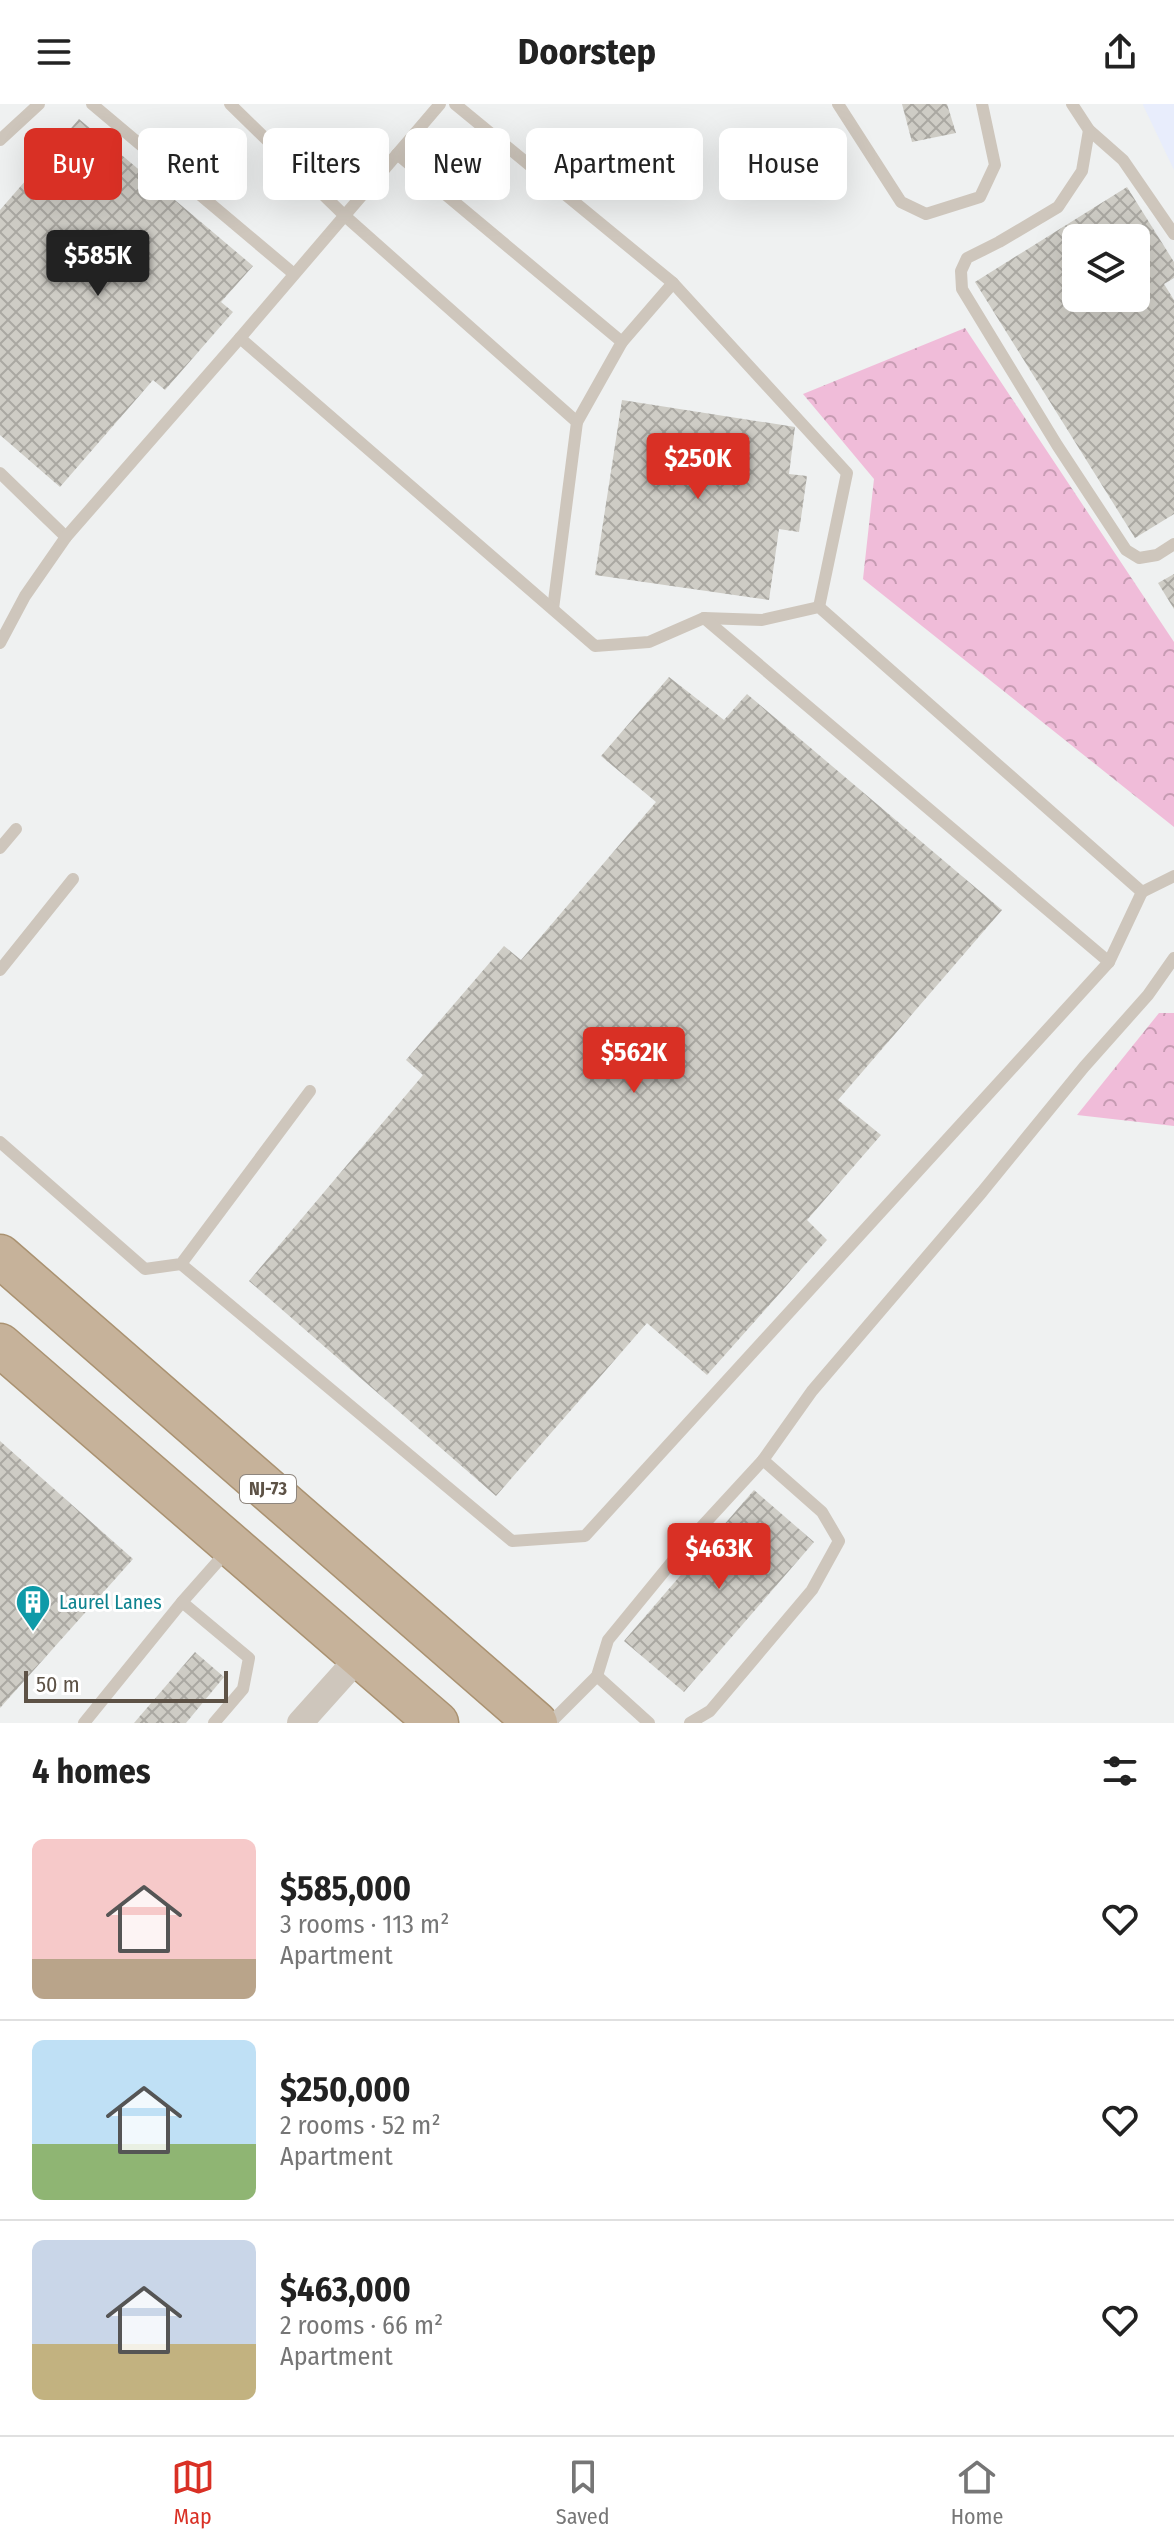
<!DOCTYPE html>
<html lang="en">
<head>
<meta charset="utf-8">
<style>
	:root { --surface:#fff; --page:#f6f6f6; --text:#222; --muted:#767676; --line:#e0e0e0; --accent:#d93025 }
	body { margin:0; font-family:"Fira Sans Condensed",sans-serif; background:var(--page); color:var(--text); height:100vh; display:flex; flex-direction:column; font-size:30px; white-space:nowrap }
	* { box-sizing:border-box; margin:0 }
	p { font-size:26px; color:var(--muted) }
	.icon { flex:none; width:44px; height:44px; fill:none; stroke:currentColor; stroke-width:2; stroke-linecap:round; stroke-linejoin:round }
	.map { position:relative; height:1619px; overflow:hidden }
	.side { display:flex; flex-direction:column; background:var(--surface); flex:1 }
	.side>* { flex:none }
	.top-card { position:absolute; left:24px; top:24px; width:1126px; height:72px; display:flex; gap:16px }
	.controls { position:absolute; left:1062px; top:120px; display:grid; gap:16px }
	.controls a { display:grid; place-items:center; width:88px; height:88px; border-radius:12px; background:var(--surface); box-shadow:0 8px 32px #0002; font-size:40px }
	.scale { position:absolute; left:24px; bottom:20px; width:204px; box-sizing:border-box; padding-left:8px; border:4px solid #5d5246; border-top:0; font-size:22px; line-height:28px; white-space:nowrap; color:#5d5246; -webkit-text-stroke:6px #fff; paint-order:stroke }
	.price { position:absolute; translate:-50% -68px; padding:0 18px; border-radius:8px; background:var(--accent); color:#fff; font-size:26px; line-height:52px; filter:drop-shadow(0 2px 4px #0008) }
	.price::after { content:''; position:absolute; left:50%; top:48px; width:24px; height:18px; margin-left:-12px; background:inherit; clip-path:polygon(0 0,100% 0,50% 100%) }
	.price.on { background:#222; color:#fff }
	ul { padding:0; list-style:none }
	li { display:flex; align-items:center; gap:24px; height:200px; padding:0 32px }
	li+li { border-top:2px solid var(--line) }
	li span { display:grid; place-items:center; flex:none; width:224px; height:160px; border-radius:12px; color:#555 }
	li>.icon { margin-inline-start:auto }
	span .icon { width:96px; height:96px; fill:#fffc; stroke-width:1 }
	li b { font-size:34px }
	h2 { display:flex; justify-content:space-between; align-items:center; height:96px; padding:0 32px; font-size:34px }
	.chip { padding:0 28px; border-radius:12px; background:var(--surface); box-shadow:0 8px 32px #0002; font-size:28px; line-height:72px }
	.chip.on { background:var(--accent); color:#fff }
	header { display:flex; justify-content:space-between; align-items:center; height:104px; padding:0 32px; background:var(--surface); font-size:36px; font-weight:700 }
	.tab-bar { display:flex; justify-content:space-around; align-items:center; height:112px; border-top:2px solid var(--line); background:var(--surface); font-size:22px; color:var(--muted) }
	.tab-bar a { display:grid; justify-items:center; gap:4px }
	.tab-bar .on { color:var(--accent) }
	.map>svg:first-child { display:block }
	.commercial { fill:#e8edfc }
	.forest { fill:url(#forest-crowns) }
	.building { fill:url(#building-cross-hatch); fill-rule:evenodd }
	.lines { fill:none; stroke-linecap:round; stroke-linejoin:round }
	.trunk-casing { stroke:#aa9271; stroke-width:45 }
	.service { stroke:#cec6bc; stroke-width:12 }
	.minor { stroke:#cec6bc; stroke-width:26 }
	.trunk { stroke:#c6b29a; stroke-width:42 }
	.labels { text-anchor:middle; stroke-width:6; stroke-linejoin:round; paint-order:stroke }
	.shield { fill:#fff; stroke:#8e867e; stroke-width:2 }
	.shield-label { font-size:18px; font-weight:bold; fill:#5d5246 }
	.culture-label { font-size:20px; fill:#0d838f; stroke:#fff; text-anchor:start }
</style>
</head>
<body>
<header><svg class="icon" aria-label="menu" viewBox="0 0 24 24"><path d="M4 6h16M4 12h16M4 18h16"/></svg>Doorstep<svg class="icon" aria-label="share" viewBox="0 0 24 24"><path d="M12 15V3M7 8l5-5 5 5M5 13v7h14v-7"/></svg></header>
<div class="map">
<svg width="1174" height="1619" viewBox="0 0 1174 1619">
	<defs>
		<pattern id="forest-crowns" width="20" height="18" patternUnits="userSpaceOnUse" patternTransform="scale(2)"><rect width="20" height="18" fill="#f0bcd9"/><path d="M2 6a3 3 0 1 1 6 0M12 15a3 3 0 1 1 6 0" fill="none" stroke="#c69bb2"/></pattern>
		<pattern id="building-cross-hatch" width="8" height="8" patternUnits="userSpaceOnUse" patternTransform="scale(2)"><rect width="8" height="8" fill="#ceccc5"/><path d="M0 0l8 8M0 8l8-8" fill="none" stroke="#aaa8a2"/></pattern>
	</defs>
	<rect width="100%" height="100%" fill="#eff1f1"/>
	<path class="commercial" d="M1143 0H1174V66L1143 1Z"/>
	<g class="forest">
		<path d="M965 224 1174 538V723L863 475 874 375 803 290Z"/>
		<path d="M1159 909H1174V1022L1077 1011Z"/>
	</g>
	<g class="building">
		<path d="M902 0H947L956 29 912 38Z"/>
		<path d="M79 15 253 162 221 198 233 208 165 286 153 276 60 383 0 331V106Z"/>
		<path d="M1127 83 1174 158V174L1164 180 1174 196V410L1135 434 975 178ZM1076 134H1136V194H1076Z"/>
		<path d="M622 296 795 323 789 370 807 372 799 428 779 425 769 496 595 471Z"/>
		<path d="M1174 470V505L1158 479Z"/>
		<path d="M669 573 724 616 747 590 1002 806 838 996 881 1031 807 1116 827 1136 707 1271 647 1219 496 1392 249 1177 423 971 406 956 504 842 521 856 656 698 601 652Z"/>
		<path d="M0 1337 133 1455 0 1604Z"/>
		<path d="M754 1386 814 1438 684 1588 624 1537Z"/>
		<path d="M195 1548 224 1573 186 1619H134Z"/>
	</g>
	<g class="lines">
		<g class="trunk-casing">
			<g id="trunk">
				<path d="M0 1152 536 1619"/>
				<path d="M0 1241 437 1619"/>
			</g>
		</g>
		<g class="service">
			<path d="M92 0 294 170"/>
			<path d="M230 0 345 112 577 318 553 505"/>
			<path d="M455 0 673 179 847 369 819 503"/>
			<path d="M838 0 901 98 926 110 980 93 995 61 982 0"/>
			<path d="M1072 0 1089 26 1123 56 1174 130"/>
			<path d="M1089 26 1082 67 1058 103 999 138 967 154 961 167 962 185 1057 341 1126 446 1139 454 1157 451 1174 440"/>
			<path d="M0 36 39 0"/>
			<path d="M397 50 622 238 577 318"/>
			<path d="M240 234 595 542 649 538 704 514 762 516 819 503 1142 788 1174 772"/>
			<path d="M622 238 673 179"/>
			<path d="M0 369 66 433"/>
			<path d="M704 514 1109 858"/>
			<path d="M0 539 25 492 66 433 240 234 440 0"/>
			<path d="M0 744 16 725"/>
			<path d="M0 866 73 775"/>
			<path d="M0 1038 145 1165 181 1160 310 987"/>
			<path d="M181 1160 512 1437 585 1432 1109 858 1142 788"/>
			<path d="M182 1498 249 1554 243 1585 214 1619"/>
			<path d="M597 1572 649 1619"/>
			<path d="M84 1619 182 1498 228 1446"/>
			<path d="M550 1619 597 1572 608 1536 694 1431 763 1356 812 1287 982 1088 1084 963 1148 891 1174 854"/>
			<path d="M690 1619 710 1607 812 1486 839 1437 822 1408 763 1356"/>
		</g>
		<path class="minor" d="M300 1619 360 1552"/>
		<use href="#trunk" class="trunk"/>
	</g>
	<defs>
		<g id="building-pin" transform="scale(1.8)"><path d="M0 17L-7.5 6A9.5 9.5 0 1 1 7.5 6Z" fill="#0f9aa8" stroke="#fff"/><path d="M-4-6H4V6H1V3H-1V6H-4ZM-2.5-4.3h1.7v1.8h-1.7ZM.8-4.3h1.7v1.8H.8ZM-2.5-1h1.7V.8h-1.7ZM.8-1h1.7V.8H.8Z" fill="#fff"/></g>
	</defs>
	<g fill-rule="evenodd">
		<use href="#building-pin" x="33" y="1498"/>
	</g>
	<g class="labels">
		<rect class="shield" x="240" y="1371" width="56" height="28" rx="6"/>
		<g class="shield-label">
			<text x="268" y="1391">NJ-73</text>
		</g>
		<g class="culture-label">
			<text x="59" y="1505">Laurel Lanes</text>
		</g>
	</g>
</svg>
<div class="controls">
<a><svg class="icon" aria-label="layers" viewBox="0 0 24 24"><path d="M12 4l9 5-9 5-9-5zM3 14l9 5 9-5"/></svg></a>
</div>
<div class="scale">50 m</div>
<b class="price on" style="left:98px;top:194px">$585K</b>
<b class="price" style="left:698px;top:397px">$250K</b>
<b class="price" style="left:634px;top:991px">$562K</b>
<b class="price" style="left:719px;top:1487px">$463K</b>
<div class="top-card">
<a class="chip on">Buy</a>
<a class="chip">Rent</a>
<a class="chip">Filters</a>
<a class="chip">New</a>
<a class="chip">Apartment</a>
<a class="chip">House</a>
</div>
</div>
<section class="side">
<h2>4 homes<svg class="icon" aria-label="filters" viewBox="0 0 24 24"><path d="M4 7h16M4 17h16"/><circle cx="9" cy="7" r="2"/><circle cx="15" cy="17" r="2"/></svg></h2>
<ul>
<li><span style="background:linear-gradient(#f6c9c9 75%,#b9a48a 0)"><svg class="icon" aria-label="home" viewBox="0 0 24 24"><path d="M3 11l9-7 9 7M6 9v11h12V9"/></svg></span><div><b>$585,000</b><p>3 rooms · 113 m²</p><p>Apartment</p></div><svg class="icon" aria-label="heart" viewBox="0 0 24 24"><path d="M12 20l-8-8c-3-5 5-10 8-4 3-6 11-1 8 4z"/></svg></li>
<li><span style="background:linear-gradient(#bfe0f5 65%,#8fb573 0)"><svg class="icon" aria-label="home" viewBox="0 0 24 24"><path d="M3 11l9-7 9 7M6 9v11h12V9"/></svg></span><div><b>$250,000</b><p>2 rooms · 52 m²</p><p>Apartment</p></div><svg class="icon" aria-label="heart" viewBox="0 0 24 24"><path d="M12 20l-8-8c-3-5 5-10 8-4 3-6 11-1 8 4z"/></svg></li>
<li><span style="background:linear-gradient(#c9d6e8 65%,#c2b280 0)"><svg class="icon" aria-label="home" viewBox="0 0 24 24"><path d="M3 11l9-7 9 7M6 9v11h12V9"/></svg></span><div><b>$463,000</b><p>2 rooms · 66 m²</p><p>Apartment</p></div><svg class="icon" aria-label="heart" viewBox="0 0 24 24"><path d="M12 20l-8-8c-3-5 5-10 8-4 3-6 11-1 8 4z"/></svg></li>
</ul>
</section>
<nav class="tab-bar">
<a class="on"><svg class="icon" aria-label="map" viewBox="0 0 24 24"><path d="M3 6l6-2 6 2 6-2v14l-6 2-6-2-6 2zM9 4v14M15 6v14"/></svg>Map</a>
<a><svg class="icon" aria-label="saved" viewBox="0 0 24 24"><path d="M7 4h10v16l-5-4-5 4z"/></svg>Saved</a>
<a><svg class="icon" aria-label="home" viewBox="0 0 24 24"><path d="M3 11l9-7 9 7M6 9v11h12V9"/></svg>Home</a>
</nav>
</body>
</html>
